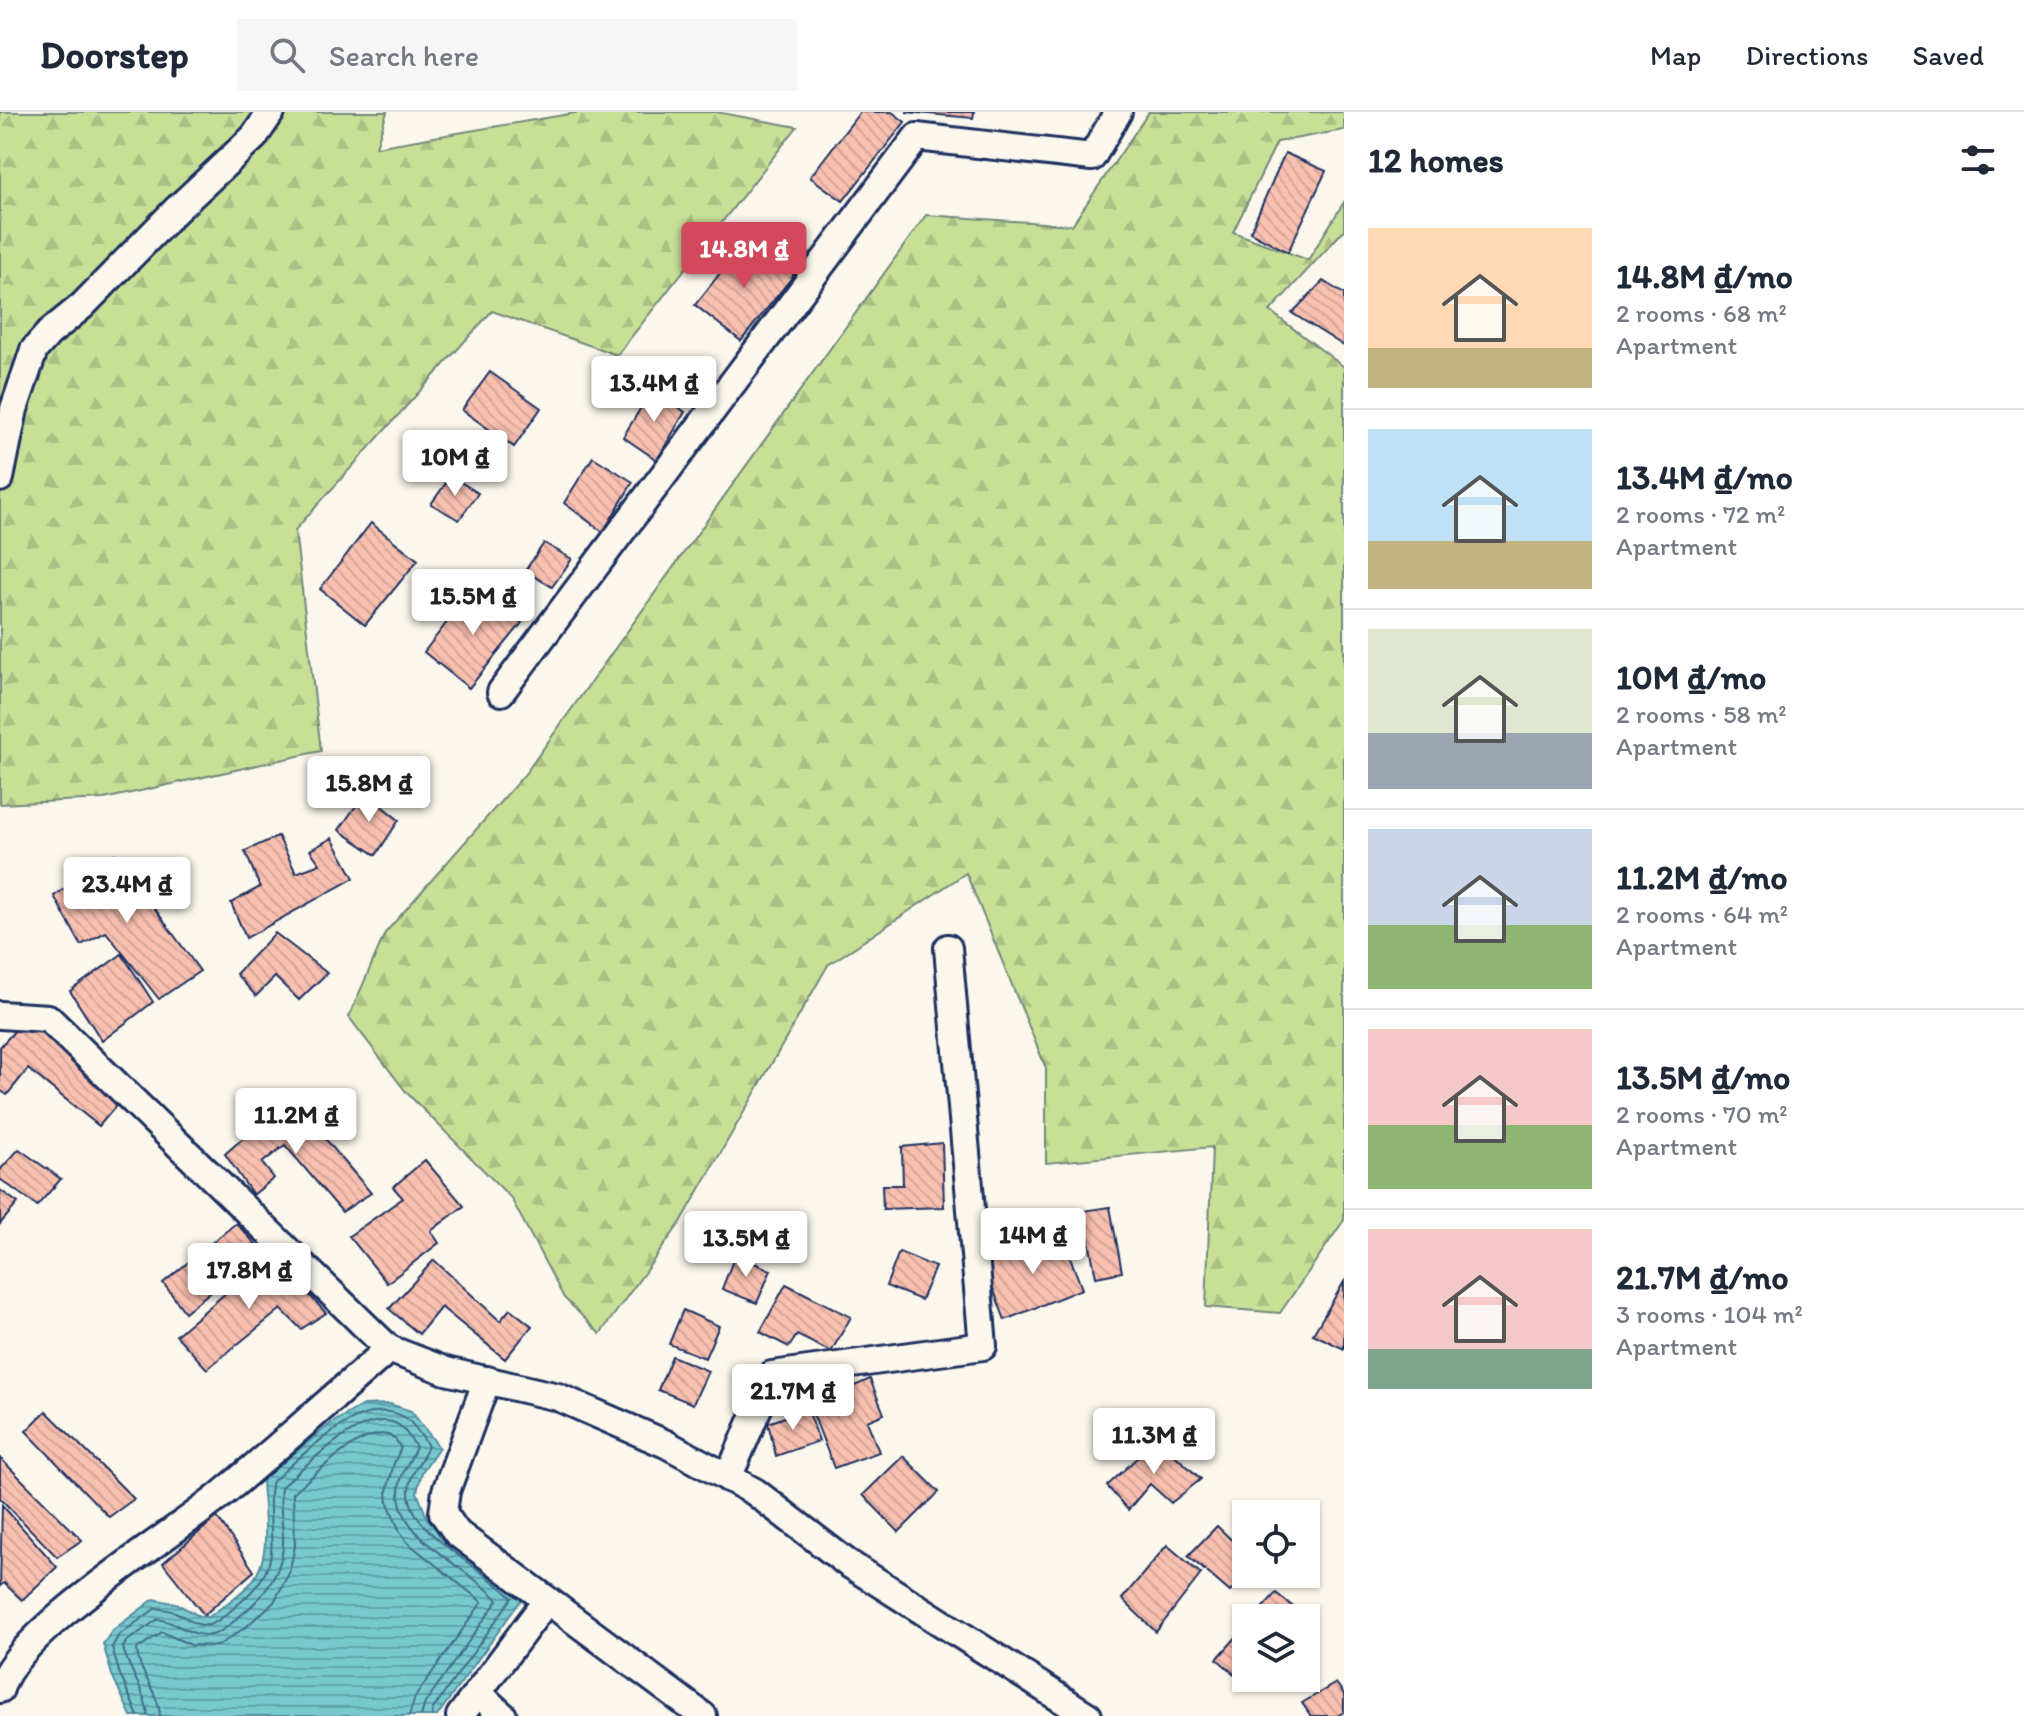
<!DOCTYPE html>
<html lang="en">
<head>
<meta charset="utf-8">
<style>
	:root { --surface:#fff; --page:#f6f6f7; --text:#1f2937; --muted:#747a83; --line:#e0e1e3; --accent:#d1495b }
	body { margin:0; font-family:Itim,sans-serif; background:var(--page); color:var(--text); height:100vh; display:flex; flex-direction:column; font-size:30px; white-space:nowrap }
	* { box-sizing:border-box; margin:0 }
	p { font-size:26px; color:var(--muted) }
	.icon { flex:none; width:44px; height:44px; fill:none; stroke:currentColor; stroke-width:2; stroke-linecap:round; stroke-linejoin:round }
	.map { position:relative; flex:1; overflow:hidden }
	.drawer { display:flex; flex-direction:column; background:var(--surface); width:680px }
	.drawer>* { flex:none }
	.buttons { position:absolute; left:1232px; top:1388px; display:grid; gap:16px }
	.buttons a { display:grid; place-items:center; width:88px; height:88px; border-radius:0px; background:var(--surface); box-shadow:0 2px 6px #0004; font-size:40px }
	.price { position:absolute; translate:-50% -68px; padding:0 18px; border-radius:8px; background:#fff; color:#222; font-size:26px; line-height:52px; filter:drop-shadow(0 2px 4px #0008) }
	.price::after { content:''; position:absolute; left:50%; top:48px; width:24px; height:18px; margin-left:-12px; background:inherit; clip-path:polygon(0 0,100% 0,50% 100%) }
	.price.selected { background:var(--accent); color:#fff }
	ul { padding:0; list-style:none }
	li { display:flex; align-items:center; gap:24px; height:200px; padding:0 24px }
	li+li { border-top:2px solid var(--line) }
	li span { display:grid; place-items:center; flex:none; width:224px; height:160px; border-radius:0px; color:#555 }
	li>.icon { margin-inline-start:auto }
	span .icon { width:96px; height:96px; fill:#fffc; stroke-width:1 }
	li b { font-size:34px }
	h2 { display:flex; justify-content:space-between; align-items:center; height:96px; padding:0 24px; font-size:34px }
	header { display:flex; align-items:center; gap:48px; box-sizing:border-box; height:112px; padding:0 40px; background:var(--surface); border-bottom:2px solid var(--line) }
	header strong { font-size:38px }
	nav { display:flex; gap:44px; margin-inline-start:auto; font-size:28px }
	.search { width:560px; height:72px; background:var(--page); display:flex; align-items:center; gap:20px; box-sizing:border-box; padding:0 28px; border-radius:0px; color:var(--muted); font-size:30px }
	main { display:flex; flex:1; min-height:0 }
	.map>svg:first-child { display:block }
	.forest { fill:url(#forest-firs); stroke:#72887a; stroke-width:2 }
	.water { fill:url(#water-rules); stroke:#528ba1; stroke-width:2 }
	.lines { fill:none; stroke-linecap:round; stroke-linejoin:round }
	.shore { stroke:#406d8b; stroke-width:2 }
	.building { fill:url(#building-back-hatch); stroke:#1b2f5e; stroke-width:2 }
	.street-casing { stroke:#1b2f5e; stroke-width:32 }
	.street { stroke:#fbf7ec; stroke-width:26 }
</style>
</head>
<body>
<header>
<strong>Doorstep</strong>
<div class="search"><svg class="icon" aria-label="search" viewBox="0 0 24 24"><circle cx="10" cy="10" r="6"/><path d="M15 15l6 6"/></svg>Search here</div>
<nav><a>Map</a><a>Directions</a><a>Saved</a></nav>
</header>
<main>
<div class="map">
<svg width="1344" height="1604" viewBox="0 0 1344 1604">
	<defs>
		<pattern id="forest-firs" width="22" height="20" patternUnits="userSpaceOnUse" patternTransform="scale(2)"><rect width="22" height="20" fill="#c8e096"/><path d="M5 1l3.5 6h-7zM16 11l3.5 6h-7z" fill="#abc084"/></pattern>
		<pattern id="water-rules" width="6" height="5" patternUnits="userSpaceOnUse" patternTransform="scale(2)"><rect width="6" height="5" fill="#77c9ce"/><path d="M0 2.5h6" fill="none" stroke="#61a4aa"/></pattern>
		<pattern id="building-back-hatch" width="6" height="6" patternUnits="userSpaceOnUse" patternTransform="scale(2)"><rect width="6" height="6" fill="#f9c0b0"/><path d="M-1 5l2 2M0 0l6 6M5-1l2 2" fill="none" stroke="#d5a59a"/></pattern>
	</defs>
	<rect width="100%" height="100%" fill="#fbf7ec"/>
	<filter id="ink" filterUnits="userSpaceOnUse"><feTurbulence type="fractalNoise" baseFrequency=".0125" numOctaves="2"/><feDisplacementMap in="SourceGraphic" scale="16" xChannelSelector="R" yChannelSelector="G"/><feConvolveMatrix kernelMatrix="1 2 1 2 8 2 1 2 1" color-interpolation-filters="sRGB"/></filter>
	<g filter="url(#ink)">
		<g class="forest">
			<path d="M0 0H387L376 35 581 0H716L797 15 617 243 492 199 295 418 321 639 104 687 0 692Z"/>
			<path d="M1149 0H1344V18L1277 30 1233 120 1308 148 1344 90V118L1270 199 1344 255V1108L1280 1201 1206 1195 1212 1035 1046 1051V956L966 761 828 853 681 1110 600 1222 564 1186 511 1086 407 981 349 905 385 821 525 662 926 103 1072 113Z"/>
		</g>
		<path class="water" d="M390 1292 411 1299 439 1335 422 1360 417 1380 428 1408 524 1484 437 1604H131L112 1563 103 1532 113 1518 154 1487 177 1492 199 1504 209 1505C222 1495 237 1485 249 1473 274 1447 263 1400 262 1368L330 1312 363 1293Z"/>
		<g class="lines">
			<g class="shore">
				<path d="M138 1604 119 1560 112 1535 119 1523 156 1496C162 1497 169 1498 175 1500 186 1505 195 1515 209 1513 218 1511 228 1501 235 1495 291 1449 264 1428 271 1371 301 1345 362 1280 404 1305 414 1311 422 1325 428 1334 423 1349 408 1362 409 1380 409 1422 486 1457 512 1486L433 1597 432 1604"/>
				<path d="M148 1604C146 1581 129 1558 123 1536L126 1530 158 1507C177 1510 191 1525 211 1523 222 1521 233 1510 241 1503 266 1483 285 1458 283 1424 282 1408 279 1391 281 1375 305 1355 367 1291 400 1314 406 1319 412 1329 416 1335 411 1349 398 1363 399 1381 400 1429 470 1456 498 1488L425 1591 421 1604"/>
				<path d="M160 1604C159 1580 138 1561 137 1537L162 1520 191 1533 218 1534 247 1514 274 1490 289 1461 295 1434 293 1381C313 1364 361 1316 388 1323 395 1325 397 1330 401 1336L394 1351 387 1379 388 1391 400 1420 408 1431 482 1490 415 1585 409 1604"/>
			</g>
		</g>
		<g class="building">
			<path d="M860 0H892L905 10 843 89 810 65Z"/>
			<path d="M906 0H974L973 6Z"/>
			<path d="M1285 41 1326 59 1288 140 1250 120Z"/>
			<path d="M747 127 794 163 741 229 695 193Z"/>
			<path d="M1323 169 1344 182V234L1292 201Z"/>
			<path d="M490 260 541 296 514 335 462 298Z"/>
			<path d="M653 276 685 300 657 348 623 325Z"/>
			<path d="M593 345 633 370 603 420 564 391Z"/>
			<path d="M451 364 478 381 459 408 431 392Z"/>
			<path d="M371 411 418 448 365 513 320 477Z"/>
			<path d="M544 431 572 447 552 475 525 459Z"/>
			<path d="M475 474 522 511 469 576 424 540Z"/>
			<path d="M365 681 399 708 376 743 339 718Z"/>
			<path d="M278 724 296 761 320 752 310 738 332 726 354 766 246 826 231 791 260 775 245 739Z"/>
			<path d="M115 742 200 859 159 887 106 820 81 833 54 784Z"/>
			<path d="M275 821 327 861 299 888 275 865 256 884 236 862Z"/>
			<path d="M122 842 153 890 102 929 70 879Z"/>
			<path d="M27 905 121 988 99 1014 28 957 7 983 0 978V935Z"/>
			<path d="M290 985 371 1081 342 1100 285 1033 262 1051 274 1066 253 1083 225 1042Z"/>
			<path d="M942 1031 944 1095 883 1097 882 1073H903L902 1035Z"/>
			<path d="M19 1037 61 1067 37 1094 0 1067V1058Z"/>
			<path d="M425 1048 464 1094 431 1119 439 1131 387 1171 349 1124 403 1086 393 1075Z"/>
			<path d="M0 1078 18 1091 0 1112Z"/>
			<path d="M1110 1095 1122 1160 1096 1165 1083 1099Z"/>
			<path d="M236 1111 262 1139 185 1200 163 1171Z"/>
			<path d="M1061 1121 1082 1177 1005 1208 984 1152Z"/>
			<path d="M899 1140 935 1155 921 1188 886 1174Z"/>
			<path d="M272 1142 326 1201 301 1217 281 1197 207 1257 176 1223Z"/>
			<path d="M735 1143 771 1158 757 1191 722 1177Z"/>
			<path d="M434 1148 500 1209 510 1197 532 1214 505 1247 441 1195 419 1222 389 1197Z"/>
			<path d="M1344 1170V1237L1313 1222Z"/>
			<path d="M786 1172 851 1205 831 1240 797 1223 789 1235 760 1220Z"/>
			<path d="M683 1198 719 1214 705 1246 669 1232Z"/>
			<path d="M672 1244 708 1259 693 1292 658 1278Z"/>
			<path d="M870 1267 884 1302 867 1309 879 1340 834 1356 810 1294Z"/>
			<path d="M808 1297 819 1329 776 1344 768 1311Z"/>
			<path d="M46 1299 134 1387 109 1405 26 1319Z"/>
			<path d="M1157 1327 1201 1367 1171 1391 1150 1372 1128 1398 1107 1374Z"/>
			<path d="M903 1344 939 1380 899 1420 863 1383Z"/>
			<path d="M0 1346 82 1428 57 1445 0 1386Z"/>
			<path d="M2 1393 57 1455 22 1488 4 1471 0 1474Z"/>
			<path d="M217 1405 254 1459 204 1503 163 1451Z"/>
			<path d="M1217 1414 1246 1442V1461L1230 1480 1188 1444Z"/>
			<path d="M1167 1433 1201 1462 1156 1520 1122 1487Z"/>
			<path d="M1276 1481 1298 1499 1292 1506H1253Z"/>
			<path d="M1246 1514V1560L1240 1567 1217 1547Z"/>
			<path d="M1336 1571 1344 1582V1600L1337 1604H1311L1302 1591Z"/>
		</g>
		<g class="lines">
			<g class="street-casing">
				<g id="street">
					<path d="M0 366 14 297 34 238 49 221 82 194 176 98 254 25 271 0"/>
					<path d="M501 580 917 25 1092 45 1118 0"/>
					<path d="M0 903 48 906 389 1237"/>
					<path d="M487 1268 446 1379 443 1401 457 1421 703 1604"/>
					<path d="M728 1366 772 1263 983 1234 948 836"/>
					<path d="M0 1577C16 1518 172 1424 222 1382 279 1335 333 1285 389 1237L446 1259 558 1285 666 1332 755 1380 846 1450 1088 1604"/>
					<path d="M478 1581 503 1604"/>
					<path d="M460 1604 547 1488"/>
				</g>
			</g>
			<use href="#street" class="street"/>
		</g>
	</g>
</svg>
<div class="buttons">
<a><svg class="icon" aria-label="locate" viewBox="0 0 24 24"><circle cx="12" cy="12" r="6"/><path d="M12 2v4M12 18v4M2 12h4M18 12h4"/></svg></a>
<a><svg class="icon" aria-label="layers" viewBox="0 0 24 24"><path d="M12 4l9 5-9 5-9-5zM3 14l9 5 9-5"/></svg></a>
</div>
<b class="price selected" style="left:744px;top:178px">14.8M ₫</b>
<b class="price" style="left:654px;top:312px">13.4M ₫</b>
<b class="price" style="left:455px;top:386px">10M ₫</b>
<b class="price" style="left:473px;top:525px">15.5M ₫</b>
<b class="price" style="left:369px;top:712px">15.8M ₫</b>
<b class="price" style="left:127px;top:813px">23.4M ₫</b>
<b class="price" style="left:296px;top:1044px">11.2M ₫</b>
<b class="price" style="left:1033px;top:1164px">14M ₫</b>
<b class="price" style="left:746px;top:1167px">13.5M ₫</b>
<b class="price" style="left:249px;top:1199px">17.8M ₫</b>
<b class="price" style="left:793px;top:1320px">21.7M ₫</b>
<b class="price" style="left:1154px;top:1364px">11.3M ₫</b>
</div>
<section class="drawer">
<h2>12 homes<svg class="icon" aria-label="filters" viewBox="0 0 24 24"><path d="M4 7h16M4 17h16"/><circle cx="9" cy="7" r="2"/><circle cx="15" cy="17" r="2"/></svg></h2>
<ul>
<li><span style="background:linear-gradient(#ffd9b3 75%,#c2b280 0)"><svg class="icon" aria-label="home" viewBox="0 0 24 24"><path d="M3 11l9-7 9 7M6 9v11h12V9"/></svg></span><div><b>14.8M ₫/mo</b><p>2 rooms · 68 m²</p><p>Apartment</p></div></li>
<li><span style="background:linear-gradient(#bfe0f5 70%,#c2b280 0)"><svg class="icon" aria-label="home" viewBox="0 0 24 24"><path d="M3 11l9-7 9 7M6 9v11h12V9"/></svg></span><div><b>13.4M ₫/mo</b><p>2 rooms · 72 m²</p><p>Apartment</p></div></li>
<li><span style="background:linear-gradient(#dfe7d0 65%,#9aa5b1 0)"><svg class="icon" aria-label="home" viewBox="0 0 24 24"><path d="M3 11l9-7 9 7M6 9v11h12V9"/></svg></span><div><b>10M ₫/mo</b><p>2 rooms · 58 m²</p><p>Apartment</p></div></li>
<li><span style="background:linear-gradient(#c9d6e8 60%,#8fb573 0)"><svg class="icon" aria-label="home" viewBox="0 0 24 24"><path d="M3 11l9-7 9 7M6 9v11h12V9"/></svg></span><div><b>11.2M ₫/mo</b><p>2 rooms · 64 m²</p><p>Apartment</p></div></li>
<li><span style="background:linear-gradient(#f6c9c9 60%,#8fb573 0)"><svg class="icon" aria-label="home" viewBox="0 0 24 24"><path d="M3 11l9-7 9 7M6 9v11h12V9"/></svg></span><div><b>13.5M ₫/mo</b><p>2 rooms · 70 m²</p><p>Apartment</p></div></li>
<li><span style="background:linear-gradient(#f6c9c9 75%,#7fa58c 0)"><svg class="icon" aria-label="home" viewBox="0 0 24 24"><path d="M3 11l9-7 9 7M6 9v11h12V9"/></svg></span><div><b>21.7M ₫/mo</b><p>3 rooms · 104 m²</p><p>Apartment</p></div></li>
</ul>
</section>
</main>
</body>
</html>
